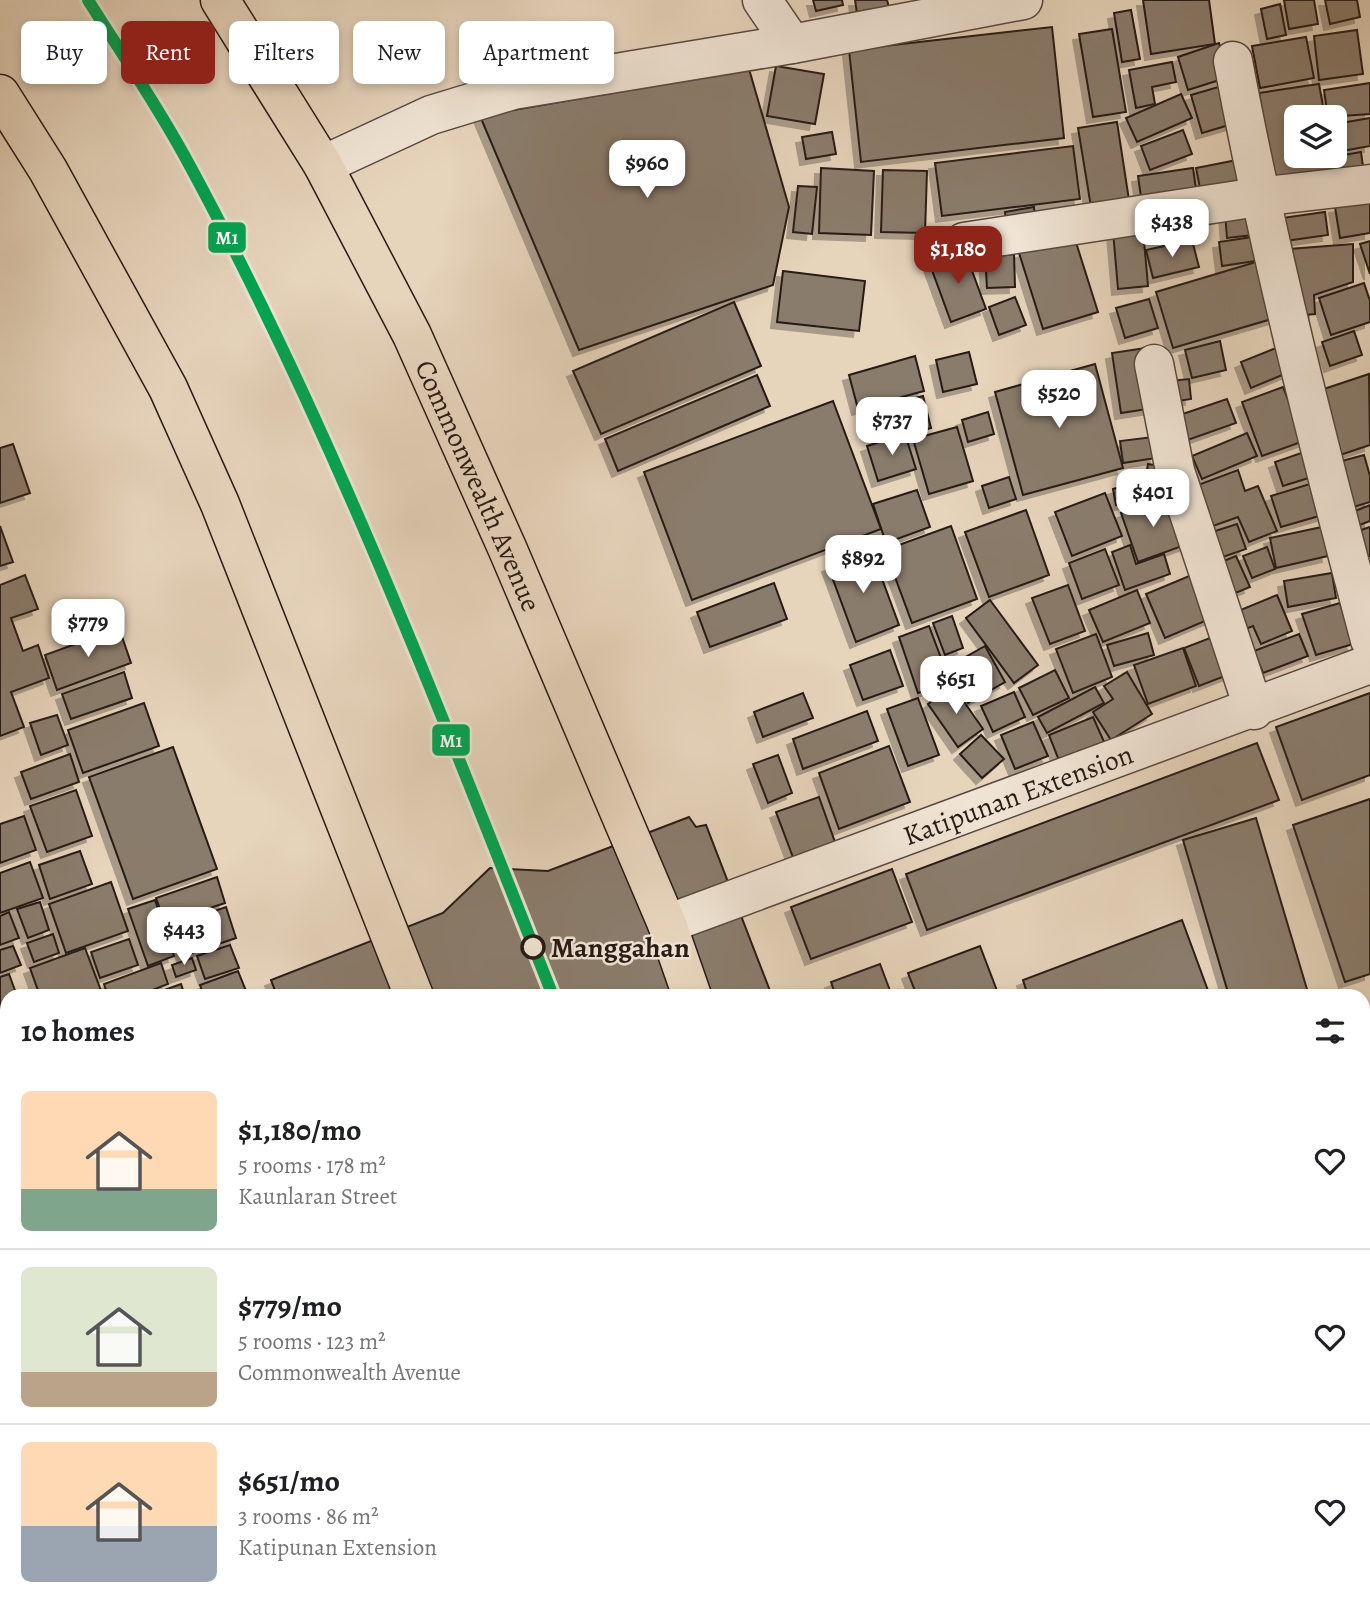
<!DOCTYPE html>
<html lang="en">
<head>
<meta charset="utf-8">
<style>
	:root { --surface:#fff; --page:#f2f2f2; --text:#202124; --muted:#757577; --line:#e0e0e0; --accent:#8f2418 }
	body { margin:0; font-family:Alegreya,serif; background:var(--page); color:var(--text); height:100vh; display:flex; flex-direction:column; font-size:26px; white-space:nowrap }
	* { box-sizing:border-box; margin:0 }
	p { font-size:23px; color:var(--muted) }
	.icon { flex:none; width:38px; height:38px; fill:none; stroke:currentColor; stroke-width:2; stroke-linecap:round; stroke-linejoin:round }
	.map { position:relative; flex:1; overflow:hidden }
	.details { position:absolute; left:0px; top:989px; width:1370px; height:625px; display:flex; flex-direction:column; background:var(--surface); border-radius:21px 21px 0 0; box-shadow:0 4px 10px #0003 }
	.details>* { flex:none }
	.banner { position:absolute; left:21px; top:21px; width:700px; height:63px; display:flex; gap:14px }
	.tools { position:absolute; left:1284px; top:105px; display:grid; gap:14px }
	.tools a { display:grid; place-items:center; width:63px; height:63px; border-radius:10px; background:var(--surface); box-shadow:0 4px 10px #0003; font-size:35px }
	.price { position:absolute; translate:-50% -60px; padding:0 16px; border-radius:14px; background:#fff; color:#222; font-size:23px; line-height:46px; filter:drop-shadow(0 2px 4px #0008) }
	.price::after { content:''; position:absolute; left:50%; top:42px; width:21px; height:16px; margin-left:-10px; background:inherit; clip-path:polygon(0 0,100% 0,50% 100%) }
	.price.active { background:var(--accent); color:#fff }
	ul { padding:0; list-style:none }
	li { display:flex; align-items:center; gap:21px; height:175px; padding:0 21px }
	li+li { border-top:2px solid var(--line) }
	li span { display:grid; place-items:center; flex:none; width:196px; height:140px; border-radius:10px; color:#555 }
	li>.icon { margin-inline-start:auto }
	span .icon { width:84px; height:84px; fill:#fffc; stroke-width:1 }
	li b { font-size:30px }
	h2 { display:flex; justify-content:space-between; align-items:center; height:84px; padding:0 21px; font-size:30px }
	.pill { padding:0 24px; border-radius:10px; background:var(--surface); box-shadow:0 4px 10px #0003; font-size:24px; line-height:63px }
	.pill.active { background:var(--accent); color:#fff }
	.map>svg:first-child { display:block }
	.building { fill:#8a7b6c; stroke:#271b16; stroke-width:2; filter:url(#shadow) }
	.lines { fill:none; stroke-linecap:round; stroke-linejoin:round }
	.minor-casing { stroke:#57493f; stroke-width:41 }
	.major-casing { stroke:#271b16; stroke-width:41 }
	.minor { stroke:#efe3d3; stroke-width:38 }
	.major { stroke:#e6d4bb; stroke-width:38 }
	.metro-1-casing { stroke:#efe3d3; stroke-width:18 }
	.metro-1 { stroke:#00a651; stroke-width:12 }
	.stop-dot { fill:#efe3d3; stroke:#271b16; stroke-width:3.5 }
	.labels { text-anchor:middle; stroke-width:5; stroke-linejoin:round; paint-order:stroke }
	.street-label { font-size:28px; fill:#271b16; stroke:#efe3d3 }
	.stop-label { font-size:28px; font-weight:bold; fill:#271b16; stroke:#efe3d3; text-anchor:start }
	.line-badge { stroke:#efe3d3; stroke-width:2.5 }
	.badge-label { font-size:19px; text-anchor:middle; font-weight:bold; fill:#fff }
</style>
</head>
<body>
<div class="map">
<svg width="1370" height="1612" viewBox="0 0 1370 1612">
	<defs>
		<filter id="shadow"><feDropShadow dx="-6" dy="6" stdDeviation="0" flood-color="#0004"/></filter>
	</defs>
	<rect width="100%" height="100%" fill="#e6d4bb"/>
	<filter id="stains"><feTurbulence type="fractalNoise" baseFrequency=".00286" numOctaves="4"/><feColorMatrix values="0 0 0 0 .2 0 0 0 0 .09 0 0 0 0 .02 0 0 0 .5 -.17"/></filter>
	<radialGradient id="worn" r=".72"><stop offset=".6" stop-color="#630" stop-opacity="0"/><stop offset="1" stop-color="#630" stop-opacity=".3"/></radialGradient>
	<g class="building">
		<path d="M813 0H842L843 5 816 11Z"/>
		<path d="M855 0H887L889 8 857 13Z"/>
		<path d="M1143 0H1209L1215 44 1151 54Z"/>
		<path d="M1284 0H1314L1318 24 1289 29Z"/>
		<path d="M1325 0H1357L1360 17 1330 24Z"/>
		<path d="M1280 4 1286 35 1267 39 1261 9Z"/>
		<path d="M1131 10 1140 59 1122 62 1114 13Z"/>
		<path d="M1052 27 1064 138 861 162 849 50Z"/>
		<path d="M1112 29 1126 112 1093 117 1079 34Z"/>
		<path d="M1357 30 1363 74 1319 80 1314 36Z"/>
		<path d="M1306 37 1314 78 1260 88 1252 46Z"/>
		<path d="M1219 43 1229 77 1188 90 1178 57Z"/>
		<path d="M1172 62 1176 82 1152 87 1155 104 1136 108 1129 70Z"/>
		<path d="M776 66 824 74 815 124 767 116Z"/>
		<path d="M749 69 789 207 773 285 579 350 480 116Z"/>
		<path d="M1370 83V114L1328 117 1324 90Z"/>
		<path d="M1319 84 1325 117H1297V156H1332L1335 175 1275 185 1259 93Z"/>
		<path d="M1225 85 1236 123 1202 133 1191 95Z"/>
		<path d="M1181 94 1192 118 1137 142 1126 118Z"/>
		<path d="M1370 118V146L1337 152 1335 124Z"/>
		<path d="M1117 122 1129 200 1091 207 1078 128Z"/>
		<path d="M1183 130 1192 154 1150 170 1141 146Z"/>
		<path d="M832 132 836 154 806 159 802 137Z"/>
		<path d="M1073 146 1080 199 942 216 935 163Z"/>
		<path d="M1361 152 1365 181 1342 184 1338 156Z"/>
		<path d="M1237 160 1243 189 1202 198 1196 168Z"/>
		<path d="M821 168 874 171 871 235 819 233Z"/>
		<path d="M1193 168 1198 203 1143 211 1138 176Z"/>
		<path d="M883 170 927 171 925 233 881 232Z"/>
		<path d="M798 186 817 187 812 234 793 232Z"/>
		<path d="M1370 201V233L1340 238 1335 207Z"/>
		<path d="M1034 207 1036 226 1007 230 1005 212Z"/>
		<path d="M1259 209 1262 234 1227 238 1225 213Z"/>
		<path d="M1325 212 1328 235 1285 241 1282 218Z"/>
		<path d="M1143 229 1148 286 1118 289 1113 231Z"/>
		<path d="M1074 236 1098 312 1043 329 1019 253Z"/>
		<path d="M1259 236 1262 260 1222 266 1219 242Z"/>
		<path d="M1192 240 1199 267 1153 278 1146 250Z"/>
		<path d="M1370 241V274L1360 244Z"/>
		<path d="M1353 244V282L1314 295 1315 314 1293 316 1289 249Z"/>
		<path d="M964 249 986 309 951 322 929 262Z"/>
		<path d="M1014 254 1015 287 987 288 985 255Z"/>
		<path d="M1266 259 1282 316 1173 348 1156 292Z"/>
		<path d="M783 271 865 281 859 331 777 322Z"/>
		<path d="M1364 283 1370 301V322L1331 335 1319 298Z"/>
		<path d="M1015 297 1026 325 999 335 989 307Z"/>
		<path d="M1149 299 1158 328 1125 338 1116 308Z"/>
		<path d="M734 302 761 366 601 434 573 371Z"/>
		<path d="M1354 331 1362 355 1330 366 1322 342Z"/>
		<path d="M1220 341 1226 370 1192 378 1185 350Z"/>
		<path d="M1146 348 1154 408 1121 413 1112 353Z"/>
		<path d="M1276 348 1287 373 1251 388 1241 362Z"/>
		<path d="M969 352 977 384 943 392 936 360Z"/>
		<path d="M915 356 924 391 858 409 849 375Z"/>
		<path d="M1095 364 1123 468 1023 495 995 392Z"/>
		<path d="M1369 374 1370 445 1334 457 1312 393Z"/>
		<path d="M757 375 770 406 618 471 605 439Z"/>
		<path d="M1189 379 1191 399 1171 402 1170 381Z"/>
		<path d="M1283 387 1304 441 1262 456 1242 402Z"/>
		<path d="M923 396 931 428 908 434 900 402Z"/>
		<path d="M1227 399 1236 423 1182 442 1174 417Z"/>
		<path d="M833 401 881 529 692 600 644 472Z"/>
		<path d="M895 405 901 428 874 436 867 413Z"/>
		<path d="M988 412 994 434 968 442 962 420Z"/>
		<path d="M957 427 973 481 929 494 913 439Z"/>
		<path d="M1247 433 1257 456 1202 479 1192 456Z"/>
		<path d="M905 434 916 469 878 481 867 446Z"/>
		<path d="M1153 437 1156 458 1123 463 1120 441Z"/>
		<path d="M13 444 30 493 0 503V448Z"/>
		<path d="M1307 451 1315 476 1283 486 1275 462Z"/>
		<path d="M1364 455 1370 476V502L1340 511 1327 465Z"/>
		<path d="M1148 464 1168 467 1164 498 1143 495Z"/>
		<path d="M1238 470 1245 491 1258 486 1277 531 1249 542 1238 517 1213 526 1198 485Z"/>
		<path d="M1009 477 1016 499 989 508 982 486Z"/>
		<path d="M1316 482 1326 514 1281 527 1271 496Z"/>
		<path d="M1135 483 1139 500 1116 505 1113 489Z"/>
		<path d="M917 490 930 527 886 543 873 504Z"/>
		<path d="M1105 493 1122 536 1072 556 1055 512Z"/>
		<path d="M1169 497 1185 545 1138 562 1121 513Z"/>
		<path d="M1370 505V521L1349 529 1345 515Z"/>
		<path d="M1026 510 1049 575 989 597 965 532Z"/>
		<path d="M1237 524 1246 549 1220 558 1212 532Z"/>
		<path d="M0 526 13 562 0 566Z"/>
		<path d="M951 526 977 599 912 623 885 550Z"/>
		<path d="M1322 527 1328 556 1276 568 1270 538Z"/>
		<path d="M1370 527V556L1360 559 1352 533Z"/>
		<path d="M1130 545 1136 564 1164 554 1170 574 1125 590 1112 552Z"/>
		<path d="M1267 547 1275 569 1252 578 1243 556Z"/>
		<path d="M871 549 899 625 856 642 828 566Z"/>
		<path d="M1105 549 1119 585 1082 599 1069 563Z"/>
		<path d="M1236 556 1250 587 1228 596 1214 565Z"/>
		<path d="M1332 573 1336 598 1288 607 1284 581Z"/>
		<path d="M1194 574 1212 618 1165 638 1146 594Z"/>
		<path d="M25 575 38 609 11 618 23 651 38 645 49 678 11 692 24 727 0 736V585Z"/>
		<path d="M774 583 787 619 710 647 697 612Z"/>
		<path d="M1068 585 1085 631 1050 644 1032 598Z"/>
		<path d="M1137 590 1150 623 1103 642 1089 610Z"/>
		<path d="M1277 595 1292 631 1261 644 1253 626 1233 634 1226 616Z"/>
		<path d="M990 600 1038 665 1014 683 966 618Z"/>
		<path d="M1340 603 1353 644 1316 655 1302 614Z"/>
		<path d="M952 616 963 648 945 655 933 623Z"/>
		<path d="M929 626 950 682 918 693 899 637Z"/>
		<path d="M119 628 131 663 57 690 45 655Z"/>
		<path d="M1148 633 1154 655 1114 666 1107 645Z"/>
		<path d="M1223 633 1238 671 1199 686 1184 648Z"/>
		<path d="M1096 634 1112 677 1073 693 1056 649Z"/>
		<path d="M1299 634 1308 656 1263 673 1254 651Z"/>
		<path d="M985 646 1005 682 968 703 948 667Z"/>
		<path d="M1183 648 1196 686 1148 704 1134 665Z"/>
		<path d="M890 650 903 686 863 700 850 665Z"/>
		<path d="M1055 670 1069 698 1033 715 1019 688Z"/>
		<path d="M124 672 132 698 71 719 62 694Z"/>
		<path d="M1127 672 1152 714 1111 740 1093 712 1113 699 1104 686Z"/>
		<path d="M953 686 983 729 958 747 928 704Z"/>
		<path d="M1095 687 1104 703 1047 733 1038 717Z"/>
		<path d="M1014 692 1025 717 993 732 981 706Z"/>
		<path d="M803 693 813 718 763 737 754 712Z"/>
		<path d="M1370 693V775L1302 800 1276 727Z"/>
		<path d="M918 698 939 755 908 766 887 709Z"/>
		<path d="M144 703 159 746 83 773 68 730Z"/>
		<path d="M867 711 878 741 803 769 793 739Z"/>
		<path d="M57 715 68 745 41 755 30 723Z"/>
		<path d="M1093 717 1105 744 1060 763 1049 735Z"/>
		<path d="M1033 722 1048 756 1015 769 1001 735Z"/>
		<path d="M981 735 1004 759 982 778 960 754Z"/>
		<path d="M1257 743 1279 800 927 930 906 874Z"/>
		<path d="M889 746 910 802 839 829 819 773Z"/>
		<path d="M173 747 217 869 133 899 89 777Z"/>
		<path d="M70 754 79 782 31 799 21 772Z"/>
		<path d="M778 755 792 793 768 803 753 764Z"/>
		<path d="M76 790 92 836 47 852 30 806Z"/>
		<path d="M819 797 836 845 794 860 776 812Z"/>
		<path d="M1370 799V974L1345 982 1293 825Z"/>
		<path d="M24 816 36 850 0 863V824Z"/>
		<path d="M689 817 696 827 706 825 772 996H277L271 980 443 913 490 868 548 871Z"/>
		<path d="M1256 818 1309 996H1229L1183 840Z"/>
		<path d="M80 851 92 884 50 899 39 865Z"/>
		<path d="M30 862 43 898 0 913V873Z"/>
		<path d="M892 869 912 922 811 959 791 907Z"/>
		<path d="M217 877 225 903 165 923 156 898Z"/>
		<path d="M111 882 128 931 66 953 49 904Z"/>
		<path d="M155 900 174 956 148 966 128 909Z"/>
		<path d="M40 902 49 930 28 938 17 909Z"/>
		<path d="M226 907 236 938 183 956 172 926Z"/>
		<path d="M9 912 19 938 0 945V916Z"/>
		<path d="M1182 920 1210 996H1028L1023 980Z"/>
		<path d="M53 934 59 953 34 962 27 943Z"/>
		<path d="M129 939 138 965 100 978 91 952Z"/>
		<path d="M230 945 239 968 205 979 197 956Z"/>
		<path d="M13 946 21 965 0 973V950Z"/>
		<path d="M980 946 999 996H917L908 973Z"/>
		<path d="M85 948 103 996H40L30 968Z"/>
		<path d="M192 958 196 970 176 977 172 965Z"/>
		<path d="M161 963 168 984 137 996H108L104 984Z"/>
		<path d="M880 964 892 996H836L831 982Z"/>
		<path d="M238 971 246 991 233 996H204L200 985Z"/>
		<path d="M9 974 17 996H7L6 1030 0 1012V977Z"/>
		<path d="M181 984 185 996H153V994Z"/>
		<path d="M1370 1129V1215L1363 1217V1131Z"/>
		<path d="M6 1206 7 1237 0 1239V1209Z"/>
		<path d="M7 1240V1272L0 1274V1242Z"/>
		<path d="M1370 1254V1375L1363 1377V1256Z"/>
		<path d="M7 1279V1309L0 1311V1281Z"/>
		<path d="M7 1316V1353L0 1355V1319Z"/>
		<path d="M3 1421 7 1440 0 1442V1422Z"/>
		<path d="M1370 1432V1516L1363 1519V1435Z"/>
		<path d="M7 1501V1533L0 1515V1504Z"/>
		<path d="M3 1588 7 1606 12 1612H0V1589Z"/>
		<path d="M82 1606H107L109 1612H79L78 1608Z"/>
		<path d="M147 1606H162L164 1612H137Z"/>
		<path d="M310 1606H354L356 1612H312Z"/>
		<path d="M369 1606H409L411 1612H371Z"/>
		<path d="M416 1606H439L441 1612H418Z"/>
		<path d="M516 1606H846L848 1612H518Z"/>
		<path d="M873 1606H1006L1008 1612H859Z"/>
		<path d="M1032 1606H1164L1166 1612H1034Z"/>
		<path d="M448 1607 496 1606 498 1612H450Z"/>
	</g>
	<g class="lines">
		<g class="minor-casing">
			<g id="minor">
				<path d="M762 0 792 44"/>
				<path d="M1233 61C1270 257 1319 448 1370 640"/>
				<path d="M323 165 431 115 513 90 792 44 1023 0"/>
				<path d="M964 242 1258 197 1370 184"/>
				<path d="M1154 364 1175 471 1254 710"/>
				<path id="s1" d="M667 924 1370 664"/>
				<path d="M0 1055 7 1085"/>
				<path d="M0 1135 7 1134"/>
				<path d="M1363 1594 1370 1592"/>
				<path d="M1315 1612 1330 1606"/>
			</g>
		</g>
		<g class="major-casing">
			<g id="major">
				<path id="s2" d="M220 0 323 165 412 335 508 550 667 924 692 996"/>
				<path d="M0 94 48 170 168 388 220 504 414 996"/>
				<path d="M646 1606 648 1612"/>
				<path d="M912 1606 914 1612"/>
			</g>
		</g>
		<use href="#minor" class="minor"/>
		<use href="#major" class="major"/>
		<g class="metro-1-casing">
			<path id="metro-1" d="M88 0C120 51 155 102 184 155 331 424 440 712 553 996"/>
		</g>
		<use href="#metro-1" class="metro-1"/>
	</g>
	<circle class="stop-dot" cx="533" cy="947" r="11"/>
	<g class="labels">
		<g class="street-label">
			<text dy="10" stroke="none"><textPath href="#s2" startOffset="551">Commonwealth Avenue</textPath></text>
			<text dy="10" stroke="none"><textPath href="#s1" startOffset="374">Katipunan Extension</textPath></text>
		</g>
		<g class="stop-label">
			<text x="551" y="957">Manggahan</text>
		</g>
	</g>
	<g class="line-badge">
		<rect x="207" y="221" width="40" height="33" rx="7" fill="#00a651"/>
		<rect x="431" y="723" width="40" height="34" rx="7" fill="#00a651"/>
	</g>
	<g class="badge-label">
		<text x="227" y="244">M1</text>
		<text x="451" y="747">M1</text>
	</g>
	<rect width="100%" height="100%" filter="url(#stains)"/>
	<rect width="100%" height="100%" fill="url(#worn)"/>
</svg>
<div class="tools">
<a><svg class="icon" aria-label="layers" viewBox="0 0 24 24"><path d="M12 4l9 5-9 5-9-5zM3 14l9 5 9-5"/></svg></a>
</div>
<b class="price" style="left:647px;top:200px">$960</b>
<b class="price" style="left:1172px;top:259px">$438</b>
<b class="price active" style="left:958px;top:286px">$1,180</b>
<b class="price" style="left:1059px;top:430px">$520</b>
<b class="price" style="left:892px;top:457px">$737</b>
<b class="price" style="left:1153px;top:529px">$401</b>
<b class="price" style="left:863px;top:595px">$892</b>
<b class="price" style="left:88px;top:659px">$779</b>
<b class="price" style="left:956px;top:716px">$651</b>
<b class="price" style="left:184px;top:967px">$443</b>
<div class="banner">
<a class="pill">Buy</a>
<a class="pill active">Rent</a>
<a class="pill">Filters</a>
<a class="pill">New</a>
<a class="pill">Apartment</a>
</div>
<section class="details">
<h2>10 homes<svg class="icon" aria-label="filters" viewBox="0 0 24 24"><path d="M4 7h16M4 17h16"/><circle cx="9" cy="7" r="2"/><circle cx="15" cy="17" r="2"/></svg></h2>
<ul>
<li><span style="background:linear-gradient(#ffd9b3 70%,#7fa58c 0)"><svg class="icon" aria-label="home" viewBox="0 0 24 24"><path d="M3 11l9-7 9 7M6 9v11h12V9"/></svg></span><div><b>$1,180/mo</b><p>5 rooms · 178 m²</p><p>Kaunlaran Street</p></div><svg class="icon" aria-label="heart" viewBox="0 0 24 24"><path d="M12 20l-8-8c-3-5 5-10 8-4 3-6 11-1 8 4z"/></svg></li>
<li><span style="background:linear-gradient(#dfe7d0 75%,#b9a48a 0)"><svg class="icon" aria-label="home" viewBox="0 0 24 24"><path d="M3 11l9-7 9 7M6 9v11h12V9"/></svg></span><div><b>$779/mo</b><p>5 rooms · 123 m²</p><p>Commonwealth Avenue</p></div><svg class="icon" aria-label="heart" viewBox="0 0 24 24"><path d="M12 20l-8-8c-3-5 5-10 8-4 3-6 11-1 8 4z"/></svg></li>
<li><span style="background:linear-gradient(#ffd9b3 60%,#9aa5b1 0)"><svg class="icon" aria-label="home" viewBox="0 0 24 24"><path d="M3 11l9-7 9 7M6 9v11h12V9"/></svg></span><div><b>$651/mo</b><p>3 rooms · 86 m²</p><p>Katipunan Extension</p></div><svg class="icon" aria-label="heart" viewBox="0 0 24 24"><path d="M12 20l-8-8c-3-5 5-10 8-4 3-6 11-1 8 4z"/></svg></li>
</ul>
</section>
</div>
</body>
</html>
